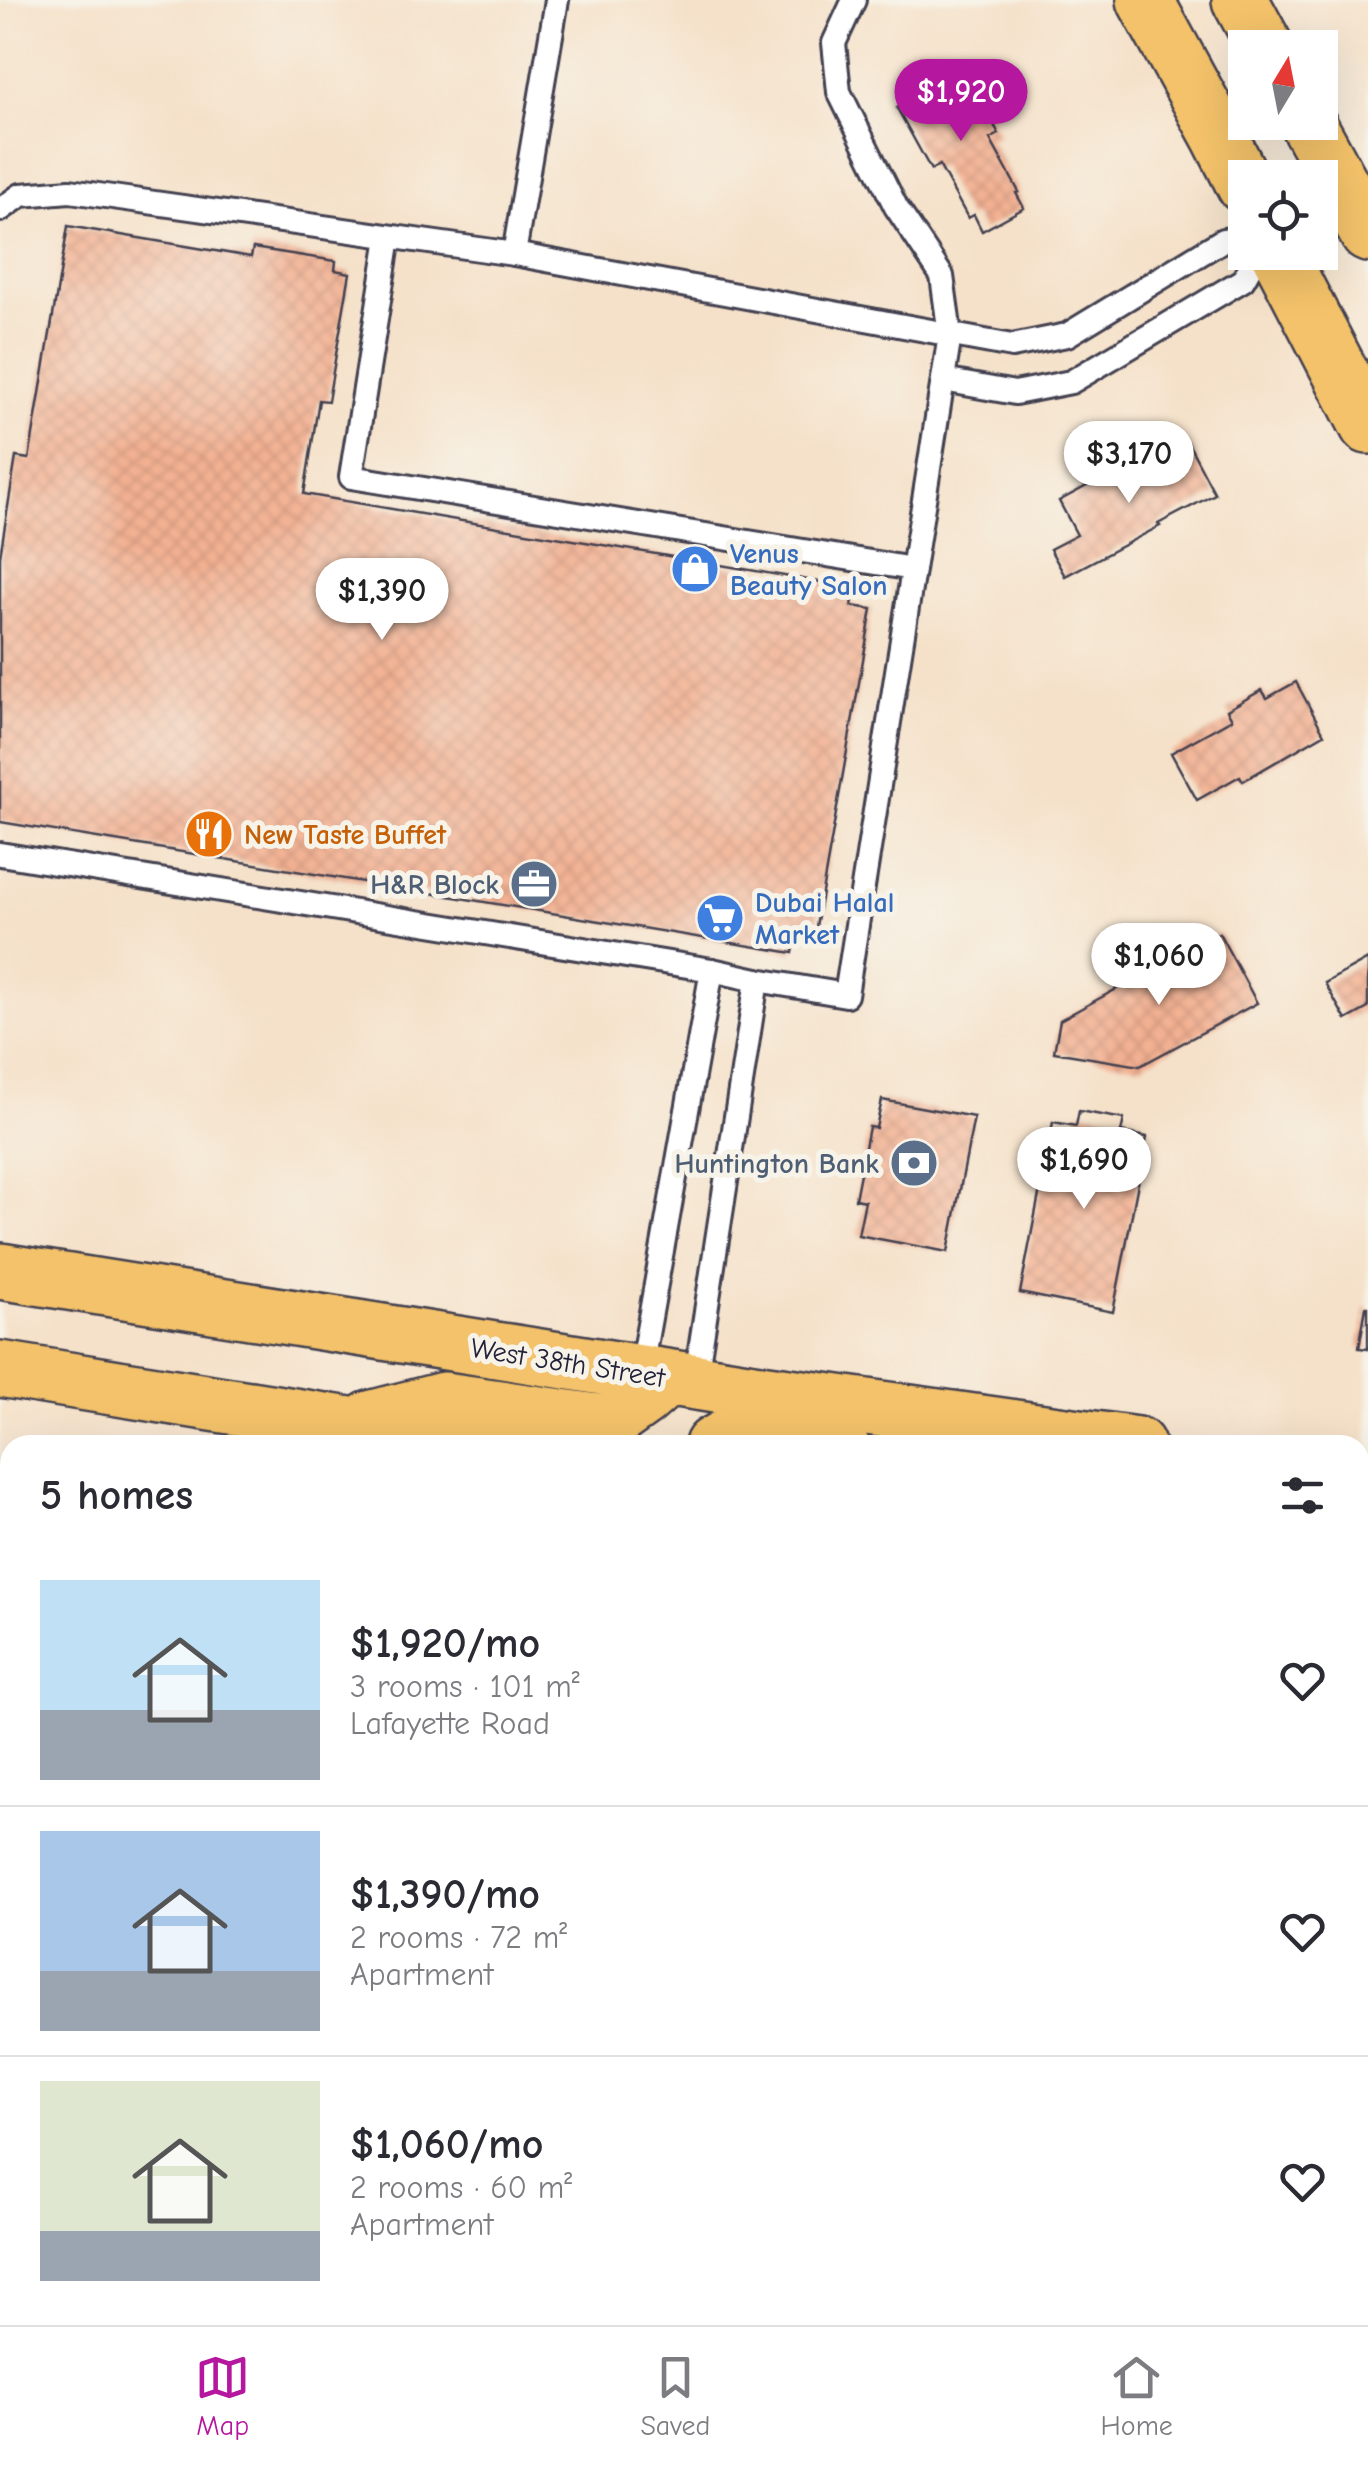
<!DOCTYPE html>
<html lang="en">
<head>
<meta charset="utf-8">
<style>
	:root { --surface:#fff; --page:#f7f7f7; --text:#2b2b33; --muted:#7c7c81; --line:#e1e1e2; --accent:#b5179e }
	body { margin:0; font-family:"Comic Neue",sans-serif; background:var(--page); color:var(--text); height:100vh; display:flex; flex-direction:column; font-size:38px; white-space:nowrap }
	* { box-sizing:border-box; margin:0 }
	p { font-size:32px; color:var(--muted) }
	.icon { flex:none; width:55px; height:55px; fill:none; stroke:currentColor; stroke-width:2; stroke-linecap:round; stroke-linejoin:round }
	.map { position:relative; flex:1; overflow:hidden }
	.drawer { position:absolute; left:0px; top:1435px; width:1370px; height:890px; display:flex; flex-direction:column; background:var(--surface); border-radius:30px 30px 0 0; box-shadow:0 10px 40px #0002 }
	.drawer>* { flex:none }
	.needle { width:65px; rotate:10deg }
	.buttons { position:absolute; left:1228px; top:30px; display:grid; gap:20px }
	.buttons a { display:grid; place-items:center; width:110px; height:110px; border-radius:0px; background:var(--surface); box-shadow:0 10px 40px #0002; font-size:50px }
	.price { position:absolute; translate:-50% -85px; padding:0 22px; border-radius:35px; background:#fff; color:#222; font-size:32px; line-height:65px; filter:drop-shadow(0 2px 5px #0008) }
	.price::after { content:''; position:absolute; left:50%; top:60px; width:30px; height:22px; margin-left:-15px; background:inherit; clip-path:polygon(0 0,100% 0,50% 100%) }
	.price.current { background:var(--accent); color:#fff }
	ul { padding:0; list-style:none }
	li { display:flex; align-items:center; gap:30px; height:250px; padding:0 40px }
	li+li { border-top:2px solid var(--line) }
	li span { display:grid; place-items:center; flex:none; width:280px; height:200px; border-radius:0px; color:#555 }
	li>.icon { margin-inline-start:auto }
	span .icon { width:120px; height:120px; fill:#fffc; stroke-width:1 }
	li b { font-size:42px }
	h2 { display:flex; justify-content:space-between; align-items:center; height:120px; padding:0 40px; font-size:42px }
	.tabs { display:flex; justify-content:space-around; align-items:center; height:140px; border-top:2px solid var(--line); background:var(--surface); font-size:28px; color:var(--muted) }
	.tabs a { display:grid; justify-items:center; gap:5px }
	.tabs .current { color:var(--accent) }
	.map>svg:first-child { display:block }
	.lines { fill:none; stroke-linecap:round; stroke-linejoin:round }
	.stream { stroke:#72beec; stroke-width:11 }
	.building { fill:url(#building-cross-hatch) }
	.lane-casing { stroke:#423f50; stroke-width:28 }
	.primary-casing { stroke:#423f50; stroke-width:60 }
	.lane { stroke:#fff; stroke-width:22 }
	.primary { stroke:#f3c26a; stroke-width:55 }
	.labels { text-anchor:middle; stroke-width:10; stroke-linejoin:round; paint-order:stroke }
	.shop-label { font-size:28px; font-weight:bold; fill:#366cbe; stroke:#f7f3e8; text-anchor:start }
	.food-label { font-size:28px; font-weight:bold; fill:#c56008; stroke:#f7f3e8; text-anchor:start }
	.service-label { font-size:28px; font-weight:bold; fill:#4e5e75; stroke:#f7f3e8; text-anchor:end }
	.street-label { font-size:28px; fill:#22223b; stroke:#f7f3e8 }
</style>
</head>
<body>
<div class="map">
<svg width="1368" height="2325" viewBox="0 0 1368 2325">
	<defs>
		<pattern id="building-cross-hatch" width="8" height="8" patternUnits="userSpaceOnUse" patternTransform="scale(2.5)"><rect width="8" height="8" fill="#f3b192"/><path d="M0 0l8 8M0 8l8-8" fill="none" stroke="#d0987f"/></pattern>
	</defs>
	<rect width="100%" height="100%" fill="#f7f3e8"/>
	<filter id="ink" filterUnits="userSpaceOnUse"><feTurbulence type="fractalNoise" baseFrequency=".01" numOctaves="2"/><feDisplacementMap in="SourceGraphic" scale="20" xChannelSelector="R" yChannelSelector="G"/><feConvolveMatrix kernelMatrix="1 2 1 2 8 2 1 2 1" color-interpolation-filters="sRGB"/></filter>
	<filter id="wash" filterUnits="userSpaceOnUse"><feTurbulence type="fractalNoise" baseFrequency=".0048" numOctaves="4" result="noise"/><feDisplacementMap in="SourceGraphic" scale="40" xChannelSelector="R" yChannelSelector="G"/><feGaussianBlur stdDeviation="2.25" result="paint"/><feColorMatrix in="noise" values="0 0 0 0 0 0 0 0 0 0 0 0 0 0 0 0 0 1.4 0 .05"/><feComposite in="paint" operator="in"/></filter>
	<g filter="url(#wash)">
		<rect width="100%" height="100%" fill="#f5e1c9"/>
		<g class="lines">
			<path class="stream" d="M647 2325 651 2315"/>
		</g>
		<g id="blocks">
			<g class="building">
				<path d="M954 59 962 73 965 71 999 134 990 139 1019 192 1016 193 1024 208 982 231 974 215 968 218 939 165 931 170 897 108 919 96 912 82Z"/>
				<path d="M68 226 251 257 253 248 336 261 335 270 350 273 328 401 319 400 304 494 855 588 852 606 872 609 814 938 796 935 793 953 0 822V556L16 457 29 459Z"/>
				<path d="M1188 443 1215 494 1158 524 1160 526 1065 576 1050 549 1077 535 1059 501 1128 464 1132 472Z"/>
				<path d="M1296 682 1324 734 1243 781 1240 776 1197 800 1171 753 1232 719 1227 710 1262 690 1267 698Z"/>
				<path d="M1219 933 1257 1003 1140 1066 1054 1052 1060 1020Z"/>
				<path d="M1368 959V1008L1346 1020 1325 983Z"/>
				<path d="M882 1100 974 1117 948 1252 858 1235 865 1201 855 1199 869 1127 876 1128Z"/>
				<path d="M1079 1111 1124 1119 1121 1132 1147 1137 1113 1312 1020 1293 1053 1122 1076 1126Z"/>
				<path d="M1366 1307H1368V1349L1359 1348Z"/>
				<path d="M8 1668H10V1803L0 1801V1697H3Z"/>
				<path d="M167 2315H236L230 2325H184Z"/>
				<path d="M738 2315H1071L1069 2325H736Z"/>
			</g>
		</g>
	</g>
	<g filter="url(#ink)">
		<use href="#blocks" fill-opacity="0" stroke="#423f50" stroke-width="2.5"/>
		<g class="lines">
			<g class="lane-casing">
				<g id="lane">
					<path d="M557 0 514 254 1012 346 1067 335 1223 240 1245 238"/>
					<path d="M0 210 21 195 70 191 514 254"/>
					<path d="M389 237 351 477 913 569"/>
					<path d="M943 380 1015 393 1071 382 1243 280 1259 252"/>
					<path d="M0 854 712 970"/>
					<path d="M757 980 846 995 950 335 942 276 896 207 839 92 834 43 854 0"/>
					<path d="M640 1374 712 970 757 980 695 1383"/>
					<path d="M1360 2283 1368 2284"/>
					<path d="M708 2325 709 2315"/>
					<path d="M1088 2325 1089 2315"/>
					<path d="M1150 2325 1152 2315"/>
				</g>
			</g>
			<g class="primary-casing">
				<g id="primary">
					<path d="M1145 0 1220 137 1245 186"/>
					<path d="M1240 0 1266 48"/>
					<path d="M1307 122 1368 234"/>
					<path d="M1278 252 1368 426"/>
					<path d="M0 1271 753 1391 1137 1445"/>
					<path d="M0 1369 474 1445"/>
					<path d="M370 1419 444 1400 596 1422 612 1421 643 1399 667 1378"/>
					<path d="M713 1445 725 1438 739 1434 841 1445"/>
					<path d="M1360 1479 1368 1480"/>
					<path d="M1360 1596 1368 1597"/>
				</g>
			</g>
			<use href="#lane" class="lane"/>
			<use href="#primary" class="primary"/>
		</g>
	</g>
	<defs>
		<g id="shop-disc" transform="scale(2.5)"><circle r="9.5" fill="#3f7fe0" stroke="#f7f3e8"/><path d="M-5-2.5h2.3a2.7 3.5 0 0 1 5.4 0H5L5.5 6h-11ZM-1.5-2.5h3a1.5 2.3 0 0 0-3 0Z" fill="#fff"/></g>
		<g id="restaurant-disc" transform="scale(2.5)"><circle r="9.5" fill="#e8710a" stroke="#f7f3e8"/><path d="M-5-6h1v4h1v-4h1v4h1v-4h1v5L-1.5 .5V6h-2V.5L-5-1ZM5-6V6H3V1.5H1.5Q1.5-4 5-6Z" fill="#fff"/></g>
		<g id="office-disc" transform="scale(2.5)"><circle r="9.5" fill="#5c6f8a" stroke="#f7f3e8"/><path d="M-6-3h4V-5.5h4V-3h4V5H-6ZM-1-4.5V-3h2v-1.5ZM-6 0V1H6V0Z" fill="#fff"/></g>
		<g id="supermarket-disc" transform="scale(2.5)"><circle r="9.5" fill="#3f7fe0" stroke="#f7f3e8"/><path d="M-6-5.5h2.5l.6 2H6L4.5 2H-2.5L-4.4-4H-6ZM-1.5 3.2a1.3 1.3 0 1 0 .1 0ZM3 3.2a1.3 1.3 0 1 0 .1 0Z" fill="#fff"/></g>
		<g id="bank-disc" transform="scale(2.5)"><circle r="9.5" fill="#5c6f8a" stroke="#f7f3e8"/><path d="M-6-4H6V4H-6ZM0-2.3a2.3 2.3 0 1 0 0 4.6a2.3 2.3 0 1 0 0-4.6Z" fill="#fff"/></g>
	</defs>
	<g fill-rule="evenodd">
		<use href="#shop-disc" x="695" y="569"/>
		<use href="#restaurant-disc" x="209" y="834"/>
		<use href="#office-disc" x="534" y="884"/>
		<use href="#supermarket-disc" x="720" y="918"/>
		<use href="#bank-disc" x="914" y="1163"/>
	</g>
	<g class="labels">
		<g class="shop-label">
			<text x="730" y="563">Venus<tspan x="730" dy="32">Beauty Salon</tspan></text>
			<text x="755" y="912">Dubai Halal<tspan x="755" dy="32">Market</tspan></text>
		</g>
		<g class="food-label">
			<text x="244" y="844">New Taste Buffet</text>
		</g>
		<g class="service-label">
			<text x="499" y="894">H&amp;R Block</text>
			<text x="879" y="1173">Huntington Bank</text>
		</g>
		<g class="street-label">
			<text transform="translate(568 1362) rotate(9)" y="10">West 38th Street</text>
		</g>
	</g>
</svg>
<div class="buttons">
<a><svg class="needle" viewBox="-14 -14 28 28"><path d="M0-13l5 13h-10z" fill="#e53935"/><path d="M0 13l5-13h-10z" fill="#7c7c81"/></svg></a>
<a><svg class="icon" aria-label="locate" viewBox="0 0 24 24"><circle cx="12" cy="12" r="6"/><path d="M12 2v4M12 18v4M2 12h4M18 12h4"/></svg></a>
</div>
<b class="price current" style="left:961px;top:144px">$1,920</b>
<b class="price" style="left:1129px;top:506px">$3,170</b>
<b class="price" style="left:382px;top:643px">$1,390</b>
<b class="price" style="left:1159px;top:1008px">$1,060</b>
<b class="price" style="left:1084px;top:1212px">$1,690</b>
<section class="drawer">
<h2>5 homes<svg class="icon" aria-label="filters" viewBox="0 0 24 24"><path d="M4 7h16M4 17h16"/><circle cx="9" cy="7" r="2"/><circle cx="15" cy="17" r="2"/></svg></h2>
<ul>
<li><span style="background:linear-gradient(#bfe0f5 65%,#9aa5b1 0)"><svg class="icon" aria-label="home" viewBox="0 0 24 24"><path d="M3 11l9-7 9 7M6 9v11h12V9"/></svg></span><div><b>$1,920/mo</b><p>3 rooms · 101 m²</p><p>Lafayette Road</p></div><svg class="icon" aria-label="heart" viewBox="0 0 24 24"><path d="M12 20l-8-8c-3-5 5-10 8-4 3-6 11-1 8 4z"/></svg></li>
<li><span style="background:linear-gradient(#a9c7e8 70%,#9aa5b1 0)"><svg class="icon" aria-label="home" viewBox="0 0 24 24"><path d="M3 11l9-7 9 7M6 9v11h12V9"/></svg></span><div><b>$1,390/mo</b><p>2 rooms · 72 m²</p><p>Apartment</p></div><svg class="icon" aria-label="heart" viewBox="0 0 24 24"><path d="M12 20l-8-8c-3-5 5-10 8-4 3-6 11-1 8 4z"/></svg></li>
<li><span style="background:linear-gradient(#dfe7d0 75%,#9aa5b1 0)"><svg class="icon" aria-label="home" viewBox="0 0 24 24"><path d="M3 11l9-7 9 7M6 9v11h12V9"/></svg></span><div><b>$1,060/mo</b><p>2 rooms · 60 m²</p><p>Apartment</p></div><svg class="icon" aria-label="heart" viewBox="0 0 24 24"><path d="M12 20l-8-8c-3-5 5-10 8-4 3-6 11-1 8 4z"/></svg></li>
</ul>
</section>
</div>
<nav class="tabs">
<a class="current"><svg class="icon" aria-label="map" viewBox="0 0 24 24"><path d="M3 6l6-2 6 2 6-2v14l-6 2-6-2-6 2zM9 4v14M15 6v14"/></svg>Map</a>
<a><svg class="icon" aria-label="saved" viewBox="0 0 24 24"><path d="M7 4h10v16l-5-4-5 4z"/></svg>Saved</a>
<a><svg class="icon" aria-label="home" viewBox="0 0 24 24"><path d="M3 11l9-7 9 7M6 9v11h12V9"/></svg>Home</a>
</nav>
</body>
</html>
